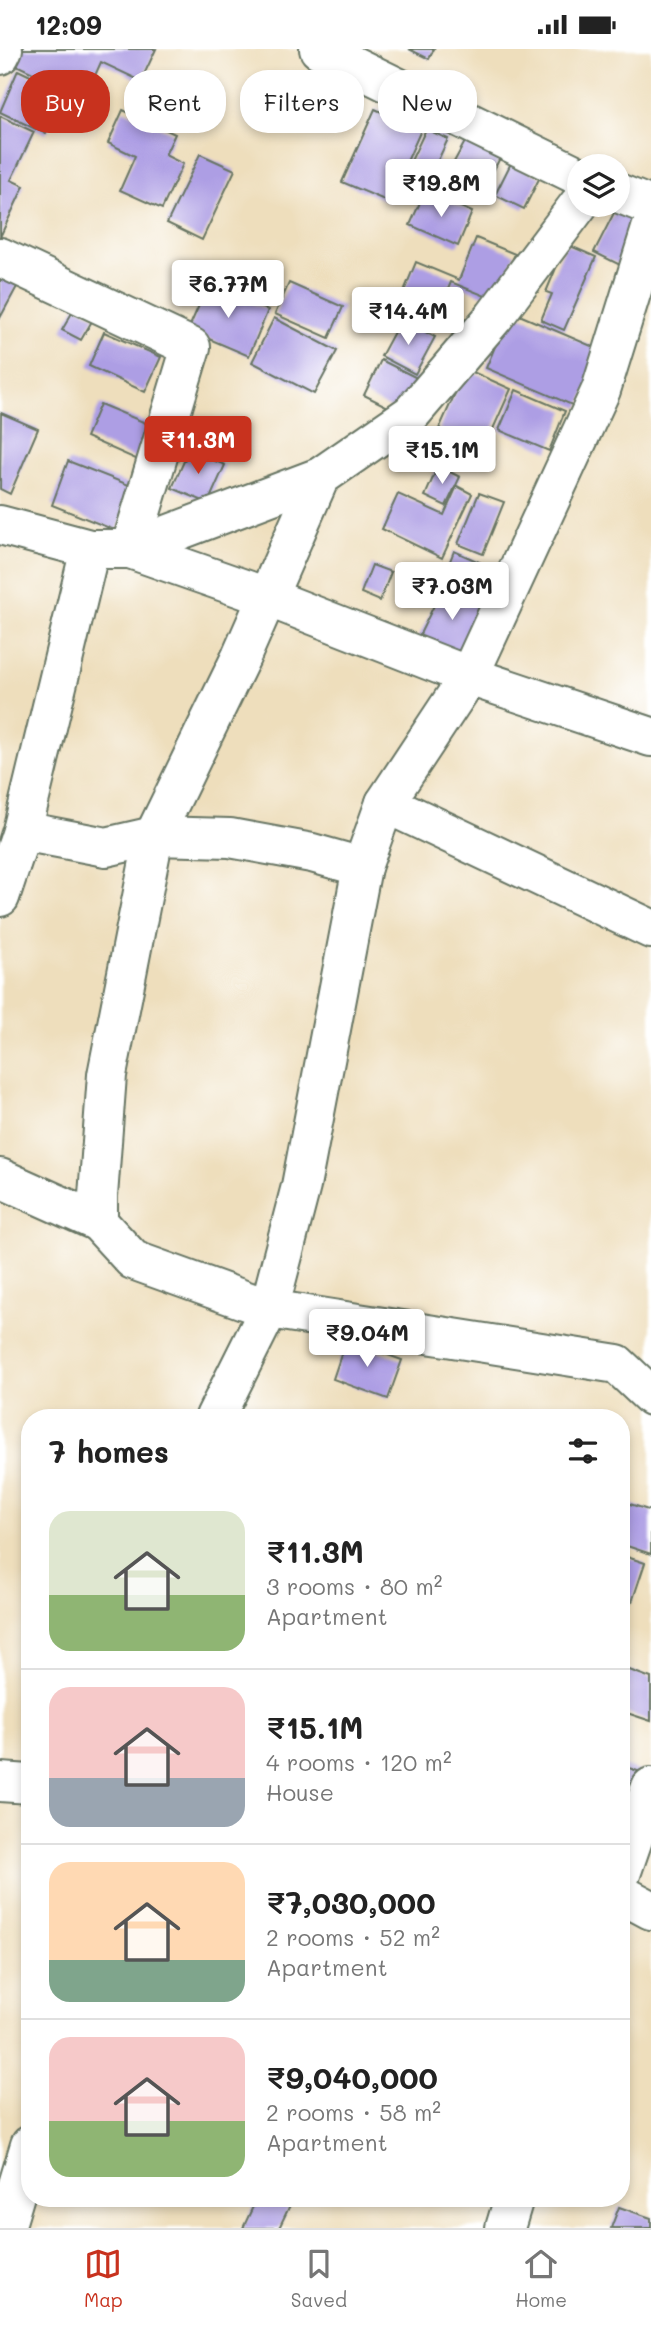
<!DOCTYPE html>
<html lang="en">
<head>
<meta charset="utf-8">
<style>
	:root { --surface:#fff; --page:#f6f6f6; --text:#222; --muted:#767676; --line:#e0e0e0; --accent:#c8321e }
	body { margin:0; font-family:Mali,sans-serif; background:var(--page); color:var(--text); height:100vh; display:flex; flex-direction:column; font-size:26px; white-space:nowrap }
	* { box-sizing:border-box; margin:0 }
	p { font-size:23px; color:var(--muted) }
	.icon { flex:none; width:38px; height:38px; fill:none; stroke:currentColor; stroke-width:2; stroke-linecap:round; stroke-linejoin:round }
	.map { position:relative; flex:1; overflow:hidden }
	.drawer { position:absolute; left:21px; top:1360px; width:609px; height:798px; display:flex; flex-direction:column; background:var(--surface); border-radius:28px; box-shadow:0 4px 10px #0003 }
	.drawer>* { flex:none }
	.banner { position:absolute; left:21px; top:21px; width:609px; height:63px; display:flex; gap:14px }
	.controls { position:absolute; left:567px; top:105px; display:grid; gap:14px }
	.controls a { display:grid; place-items:center; width:63px; height:63px; border-radius:50%; background:var(--surface); box-shadow:0 4px 10px #0003; font-size:35px }
	.price { position:absolute; translate:-50% -60px; padding:0 16px; border-radius:7px; background:#fff; color:#222; font-size:23px; line-height:46px; filter:drop-shadow(0 2px 4px #0008) }
	.price::after { content:''; position:absolute; left:50%; top:42px; width:21px; height:16px; margin-left:-10px; background:inherit; clip-path:polygon(0 0,100% 0,50% 100%) }
	.price.current { background:var(--accent); color:#fff }
	ul { padding:0; list-style:none }
	li { display:flex; align-items:center; gap:21px; height:175px; padding:0 28px }
	li+li { border-top:2px solid var(--line) }
	li span { display:grid; place-items:center; flex:none; width:196px; height:140px; border-radius:21px; color:#555 }
	li>.icon { margin-inline-start:auto }
	span .icon { width:84px; height:84px; fill:#fffc; stroke-width:1 }
	li b { font-size:30px }
	h2 { display:flex; justify-content:space-between; align-items:center; height:84px; padding:0 28px; font-size:30px }
	.tag { padding:0 24px; border-radius:28px; background:var(--surface); box-shadow:0 4px 10px #0003; font-size:24px; line-height:63px }
	.tag.current { background:var(--accent); color:#fff }
	.status { display:flex; justify-content:space-between; align-items:center; height:49px; padding:0 35px; background:var(--surface); direction:ltr }
	.status svg { height:19px; fill:currentColor }
	.tabs { display:flex; justify-content:space-around; align-items:center; height:98px; border-top:2px solid var(--line); background:var(--surface); font-size:19px; color:var(--muted) }
	.tabs a { display:grid; justify-items:center; gap:4px }
	.tabs .current { color:var(--accent) }
	.map>svg:first-child { display:block }
	.building { fill:#ad9ee4 }
	.lines { fill:none; stroke-linecap:round; stroke-linejoin:round }
	.minor-casing { stroke:#677564; stroke-width:42 }
	.minor { stroke:#fff; stroke-width:38 }
</style>
</head>
<body>
<div class="status"><b>12:09</b><svg viewBox="0 0 49 12"><path d="M0 12V9h3v3zM5 12V6h3v6zM10 12V3h3v9zM15 12V0h3v12zM26 1h20v11H26zM47 4h2v5h-2z"/></svg></div>
<div class="map">
<svg width="651" height="2179" viewBox="0 0 651 2179">
	<rect width="100%" height="100%" fill="#fff"/>
	<filter id="ink" filterUnits="userSpaceOnUse"><feTurbulence type="fractalNoise" baseFrequency=".0143" numOctaves="2"/><feDisplacementMap in="SourceGraphic" scale="14" xChannelSelector="R" yChannelSelector="G"/><feConvolveMatrix kernelMatrix="1 2 1 2 8 2 1 2 1" color-interpolation-filters="sRGB"/></filter>
	<filter id="wash" filterUnits="userSpaceOnUse"><feTurbulence type="fractalNoise" baseFrequency=".00686" numOctaves="4" result="noise"/><feDisplacementMap in="SourceGraphic" scale="28" xChannelSelector="R" yChannelSelector="G"/><feGaussianBlur stdDeviation="1.57" result="paint"/><feColorMatrix in="noise" values="0 0 0 0 0 0 0 0 0 0 0 0 0 0 0 0 0 1.4 0 .05"/><feComposite in="paint" operator="in"/></filter>
	<g filter="url(#wash)">
		<rect width="100%" height="100%" fill="#eedebc"/>
		<g id="blocks">
			<g class="building">
				<path d="M16 0H156L141 32 101 13 85 49 10 13Z"/>
				<path d="M409 0H434L429 10Z"/>
				<path d="M18 21 66 44 46 85 0 63Z"/>
				<path d="M375 60 421 81 389 153 342 133Z"/>
				<path d="M123 61 175 85 165 106 183 115 162 160 120 141 135 107 108 94Z"/>
				<path d="M0 67 34 83 11 131 24 137 0 188Z"/>
				<path d="M426 80 448 90 432 124 410 114Z"/>
				<path d="M466 91 500 109 478 152 443 133Z"/>
				<path d="M200 105 235 121 202 191 167 174Z"/>
				<path d="M511 114 540 128 524 160 495 146Z"/>
				<path d="M425 142 472 163 458 197 410 176Z"/>
				<path d="M619 154 647 168 622 217 594 203Z"/>
				<path d="M476 189 515 205 495 251 451 233 434 274 397 259 416 213 459 231Z"/>
				<path d="M566 195 596 208 564 281 541 271 552 245 546 243Z"/>
				<path d="M0 224 19 234 0 269Z"/>
				<path d="M289 234 343 258 329 289 275 265Z"/>
				<path d="M208 236 268 261 249 307 188 281Z"/>
				<path d="M76 257 95 267 81 291 62 281Z"/>
				<path d="M510 262 603 302 579 359 486 319Z"/>
				<path d="M274 269 337 302 314 345 252 313Z"/>
				<path d="M401 270 435 288 415 325 381 307Z"/>
				<path d="M104 283 161 308 145 343 89 317Z"/>
				<path d="M381 311 419 330 402 365 364 346Z"/>
				<path d="M466 320 511 340 484 400 439 380Z"/>
				<path d="M516 341 565 362 549 402 499 381Z"/>
				<path d="M100 355 153 377 138 411 86 388Z"/>
				<path d="M1 364 38 380 10 445 0 440Z"/>
				<path d="M189 401 225 416 208 454 172 439Z"/>
				<path d="M68 412 134 438 117 482 52 456Z"/>
				<path d="M438 417 460 428 446 457 425 447Z"/>
				<path d="M457 437 472 445 442 509 382 480 398 445 444 466Z"/>
				<path d="M479 444 504 453 483 505 458 495Z"/>
				<path d="M454 502 502 523 489 553 442 532Z"/>
				<path d="M372 516 391 523 380 552 361 544Z"/>
				<path d="M444 536 487 557 461 610 418 589Z"/>
				<path d="M346 1291 402 1311 388 1350 333 1330Z"/>
				<path d="M621 1452 651 1462V1505L621 1495Z"/>
				<path d="M621 1506 645 1514 632 1553 621 1549Z"/>
				<path d="M621 1618 651 1629V1672L621 1662Z"/>
				<path d="M621 1716 646 1725 632 1763 621 1759Z"/>
				<path d="M257 2149H285L292 2152 279 2179H243Z"/>
				<path d="M619 2158 651 2169V2179H611Z"/>
			</g>
		</g>
	</g>
	<g filter="url(#ink)">
		<use href="#blocks" fill-opacity="0" stroke="#677564" stroke-width="2"/>
		<g class="lines">
			<g class="minor-casing">
				<g id="minor">
					<path d="M319 0 579 127"/>
					<path d="M0 6 3 0"/>
					<path d="M618 144 651 157"/>
					<path d="M0 208 191 298 130 500 267 548 469 627 651 688"/>
					<path d="M320 428 241 608 154 787 107 1026 98 1147V1173L133 1211 269 1260 617 1315 651 1347"/>
					<path d="M0 476 90 500H130L320 428 411 365 494 268 579 155"/>
					<path d="M385 754 651 880"/>
					<path d="M22 782 106 798 154 787 230 789 312 804 362 818"/>
					<path d="M0 848 22 782 90 500"/>
					<path d="M0 1129 98 1173"/>
					<path d="M215 1368 269 1260 301 1137 362 818 385 754 469 627 601 341 651 180"/>
					<path d="M0 1733 30 1735"/>
					<path d="M621 1825 651 1738"/>
					<path d="M621 1845 651 1861"/>
					<path d="M5 2179 30 2096"/>
					<path d="M505 2179 514 2149"/>
				</g>
			</g>
			<use href="#minor" class="minor"/>
		</g>
	</g>
</svg>
<div class="controls">
<a><svg class="icon" aria-label="layers" viewBox="0 0 24 24"><path d="M12 4l9 5-9 5-9-5zM3 14l9 5 9-5"/></svg></a>
</div>
<b class="price" style="left:441px;top:170px">₹19.8M</b>
<b class="price" style="left:228px;top:271px">₹6.77M</b>
<b class="price" style="left:408px;top:298px">₹14.4M</b>
<b class="price current" style="left:198px;top:427px">₹11.3M</b>
<b class="price" style="left:442px;top:437px">₹15.1M</b>
<b class="price" style="left:452px;top:573px">₹7.03M</b>
<b class="price" style="left:367px;top:1320px">₹9.04M</b>
<div class="banner">
<a class="tag current">Buy</a>
<a class="tag">Rent</a>
<a class="tag">Filters</a>
<a class="tag">New</a>
</div>
<section class="drawer">
<h2>7 homes<svg class="icon" aria-label="filters" viewBox="0 0 24 24"><path d="M4 7h16M4 17h16"/><circle cx="9" cy="7" r="2"/><circle cx="15" cy="17" r="2"/></svg></h2>
<ul>
<li><span style="background:linear-gradient(#dfe7d0 60%,#8fb573 0)"><svg class="icon" aria-label="home" viewBox="0 0 24 24"><path d="M3 11l9-7 9 7M6 9v11h12V9"/></svg></span><div><b>₹11.3M</b><p>3 rooms · 80 m²</p><p>Apartment</p></div></li>
<li><span style="background:linear-gradient(#f6c9c9 65%,#9aa5b1 0)"><svg class="icon" aria-label="home" viewBox="0 0 24 24"><path d="M3 11l9-7 9 7M6 9v11h12V9"/></svg></span><div><b>₹15.1M</b><p>4 rooms · 120 m²</p><p>House</p></div></li>
<li><span style="background:linear-gradient(#ffd9b3 70%,#7fa58c 0)"><svg class="icon" aria-label="home" viewBox="0 0 24 24"><path d="M3 11l9-7 9 7M6 9v11h12V9"/></svg></span><div><b>₹7,030,000</b><p>2 rooms · 52 m²</p><p>Apartment</p></div></li>
<li><span style="background:linear-gradient(#f6c9c9 60%,#8fb573 0)"><svg class="icon" aria-label="home" viewBox="0 0 24 24"><path d="M3 11l9-7 9 7M6 9v11h12V9"/></svg></span><div><b>₹9,040,000</b><p>2 rooms · 58 m²</p><p>Apartment</p></div></li>
</ul>
</section>
</div>
<nav class="tabs">
<a class="current"><svg class="icon" aria-label="map" viewBox="0 0 24 24"><path d="M3 6l6-2 6 2 6-2v14l-6 2-6-2-6 2zM9 4v14M15 6v14"/></svg>Map</a>
<a><svg class="icon" aria-label="saved" viewBox="0 0 24 24"><path d="M7 4h10v16l-5-4-5 4z"/></svg>Saved</a>
<a><svg class="icon" aria-label="home" viewBox="0 0 24 24"><path d="M3 11l9-7 9 7M6 9v11h12V9"/></svg>Home</a>
</nav>
</body>
</html>
